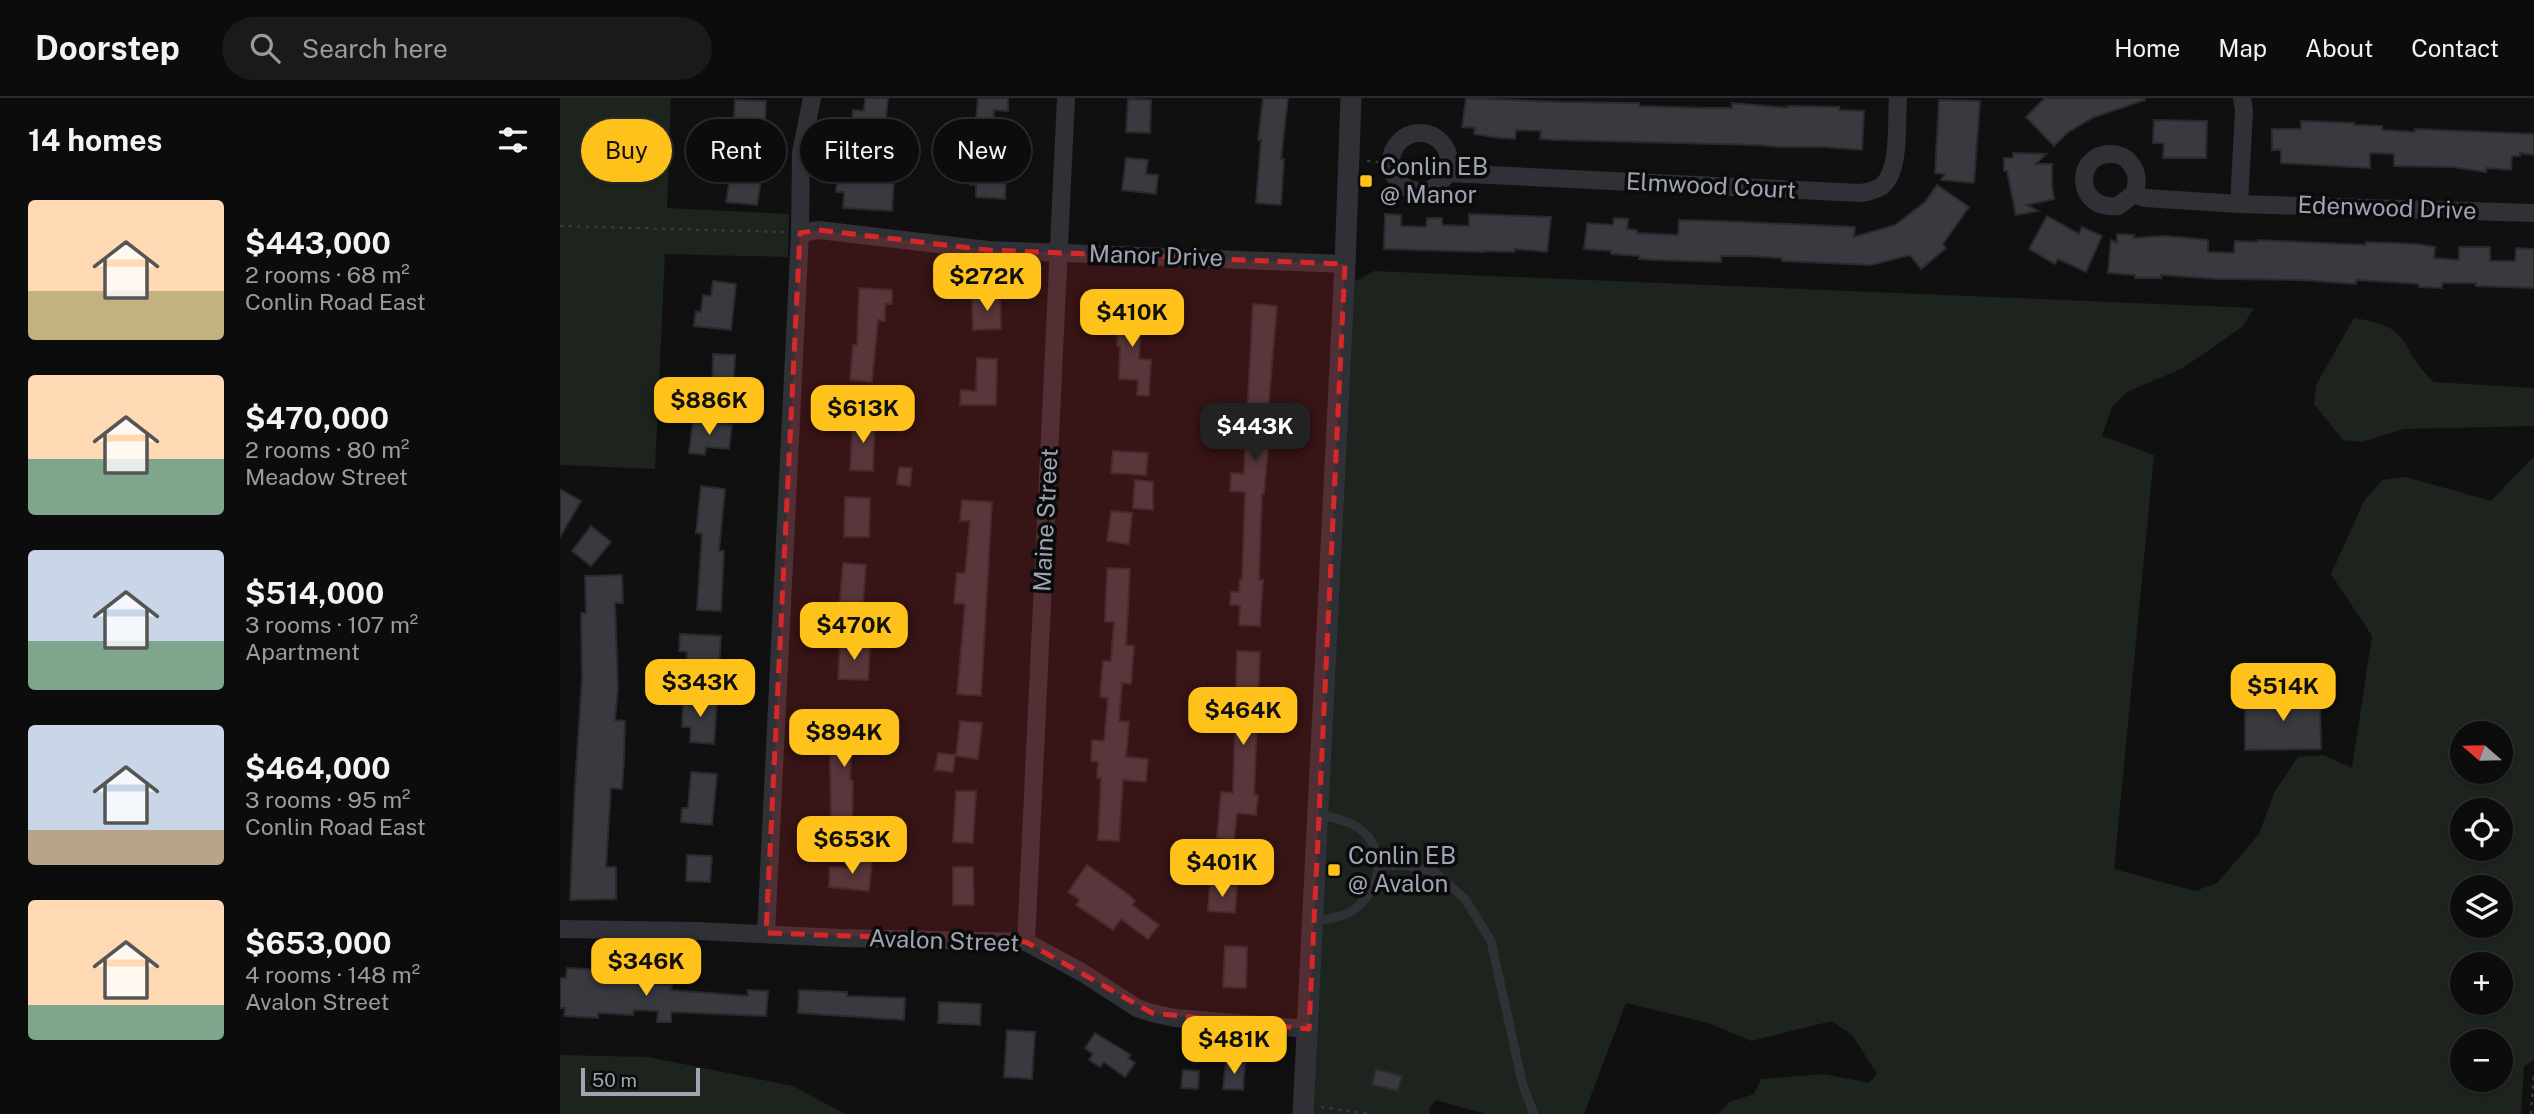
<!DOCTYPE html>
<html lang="en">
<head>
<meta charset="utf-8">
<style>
	:root { --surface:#0c0c0d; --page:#1a1a1b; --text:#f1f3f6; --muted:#9a9b9d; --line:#2c2c2e; --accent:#ffc21a }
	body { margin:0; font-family:"Public Sans",sans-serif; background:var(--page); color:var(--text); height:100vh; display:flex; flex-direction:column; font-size:26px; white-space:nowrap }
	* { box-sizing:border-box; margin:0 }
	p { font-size:23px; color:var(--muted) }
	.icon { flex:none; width:38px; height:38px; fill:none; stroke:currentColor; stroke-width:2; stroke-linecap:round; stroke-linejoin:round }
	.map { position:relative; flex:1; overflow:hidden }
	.side { display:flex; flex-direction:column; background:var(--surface); width:560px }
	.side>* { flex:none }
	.hud { position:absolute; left:21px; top:21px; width:665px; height:63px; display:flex; gap:14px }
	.needle { width:46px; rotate:290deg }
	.controls { position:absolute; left:1890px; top:623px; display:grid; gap:14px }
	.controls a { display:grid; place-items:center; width:63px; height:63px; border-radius:50%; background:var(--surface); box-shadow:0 2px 5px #0004,0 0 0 2px var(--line); font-size:35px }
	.scale { position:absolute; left:21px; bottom:18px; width:119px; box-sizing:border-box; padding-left:7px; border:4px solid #9fa4b4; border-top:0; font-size:19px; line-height:24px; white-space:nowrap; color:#9fa4b4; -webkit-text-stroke:5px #0b0b0c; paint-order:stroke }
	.price { position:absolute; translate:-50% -60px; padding:0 16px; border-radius:14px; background:var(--accent); color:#111; font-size:23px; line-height:46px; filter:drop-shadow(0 2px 4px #0008) }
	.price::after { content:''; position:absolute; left:50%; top:42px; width:21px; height:16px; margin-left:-10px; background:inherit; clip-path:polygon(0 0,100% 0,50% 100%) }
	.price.current { background:#222; color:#fff }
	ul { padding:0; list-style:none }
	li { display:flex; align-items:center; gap:21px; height:175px; padding:0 28px }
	li span { display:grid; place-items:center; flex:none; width:196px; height:140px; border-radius:7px; color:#555 }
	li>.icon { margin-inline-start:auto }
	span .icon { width:84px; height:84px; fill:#fffc; stroke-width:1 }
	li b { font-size:30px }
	h2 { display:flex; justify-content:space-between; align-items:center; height:84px; padding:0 28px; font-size:30px }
	.pill { padding:0 24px; border-radius:32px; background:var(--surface); box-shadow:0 2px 5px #0004,0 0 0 2px var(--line); font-size:24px; line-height:63px }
	.pill.current { background:var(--accent); color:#111 }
	header { display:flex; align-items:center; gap:42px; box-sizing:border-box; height:98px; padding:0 35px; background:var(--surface); border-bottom:2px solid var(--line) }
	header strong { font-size:33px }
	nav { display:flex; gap:38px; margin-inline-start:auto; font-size:24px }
	.search { width:490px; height:63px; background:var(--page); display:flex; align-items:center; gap:18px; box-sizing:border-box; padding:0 24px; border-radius:38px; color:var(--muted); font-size:26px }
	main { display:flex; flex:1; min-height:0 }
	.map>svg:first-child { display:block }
	.green { fill:#1c241d; fill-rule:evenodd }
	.building { fill:#393a40; stroke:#2a292e; stroke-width:2 }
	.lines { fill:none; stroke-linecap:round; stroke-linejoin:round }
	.path { stroke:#36383e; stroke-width:2.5; stroke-dasharray:3.5 5; stroke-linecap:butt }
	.service { stroke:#303137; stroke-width:9 }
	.minor { stroke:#303137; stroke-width:18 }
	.tertiary { stroke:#303137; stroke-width:21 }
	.marked { fill:#d62828; fill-opacity:0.2; stroke:#d62828; stroke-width:5; stroke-dasharray:14 9; stroke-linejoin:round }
	.poi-dot { fill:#ffc21a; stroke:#0b0b0c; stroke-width:2.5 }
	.labels { text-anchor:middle; stroke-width:7; stroke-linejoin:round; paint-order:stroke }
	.poi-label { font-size:24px; fill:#9fa4b4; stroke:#0b0b0c; text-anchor:start }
	.street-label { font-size:24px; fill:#9fa4b4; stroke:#0b0b0c }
</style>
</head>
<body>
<header>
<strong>Doorstep</strong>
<div class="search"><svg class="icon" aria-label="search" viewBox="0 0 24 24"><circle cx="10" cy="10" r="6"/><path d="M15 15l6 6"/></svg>Search here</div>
<nav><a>Home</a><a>Map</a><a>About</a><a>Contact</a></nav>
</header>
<main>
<section class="side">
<h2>14 homes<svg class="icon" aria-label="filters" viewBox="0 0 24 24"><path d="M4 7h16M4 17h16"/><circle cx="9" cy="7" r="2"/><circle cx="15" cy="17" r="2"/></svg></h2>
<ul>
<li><span style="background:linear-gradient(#ffd9b3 65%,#c2b280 0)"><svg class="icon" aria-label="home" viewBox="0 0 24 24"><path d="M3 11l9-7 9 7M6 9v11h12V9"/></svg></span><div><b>$443,000</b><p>2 rooms · 68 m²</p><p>Conlin Road East</p></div></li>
<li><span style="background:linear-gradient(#ffd9b3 60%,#7fa58c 0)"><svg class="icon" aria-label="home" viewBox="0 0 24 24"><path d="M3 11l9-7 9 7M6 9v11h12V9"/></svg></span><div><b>$470,000</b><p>2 rooms · 80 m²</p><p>Meadow Street</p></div></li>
<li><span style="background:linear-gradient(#c9d6e8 65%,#7fa58c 0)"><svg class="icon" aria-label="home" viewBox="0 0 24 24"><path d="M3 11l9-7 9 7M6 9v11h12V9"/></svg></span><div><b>$514,000</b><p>3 rooms · 107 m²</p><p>Apartment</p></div></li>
<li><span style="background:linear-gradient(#c9d6e8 75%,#b9a48a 0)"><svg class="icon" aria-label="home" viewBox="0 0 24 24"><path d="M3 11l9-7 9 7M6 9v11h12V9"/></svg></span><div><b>$464,000</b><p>3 rooms · 95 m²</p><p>Conlin Road East</p></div></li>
<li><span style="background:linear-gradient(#ffd9b3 75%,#7fa58c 0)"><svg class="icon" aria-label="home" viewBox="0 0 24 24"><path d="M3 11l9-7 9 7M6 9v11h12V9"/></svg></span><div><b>$653,000</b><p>4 rooms · 148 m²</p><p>Avalon Street</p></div></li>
</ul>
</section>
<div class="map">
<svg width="1974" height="1016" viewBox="0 0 1974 1016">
	<rect width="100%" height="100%" fill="#101011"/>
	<g class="green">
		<path d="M0 0H111L107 110 229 116 228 159 105 156 95 371 0 367Z"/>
		<path d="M814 173 1694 210 1682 229 1623 270 1567 294 1552 309 1542 338 1594 357 1554 771 1635 793 1657 785 1699 736 1715 693 1738 659 1764 657 1792 670 1812 538 1771 476 1804 403 1822 382 1846 379 1931 403 1974 358V961L1964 969 1961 1016H1158L1169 1004 1194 996 1201 981 1264 976 1309 985 1317 976 1293 938 1272 923 1191 943 1148 925 1066 905 1024 1016H926L876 1002 869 1011 870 1016H743L785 189ZM1902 635H1941V674H1902ZM1902 712H1941V751H1902ZM1902 789H1941V828H1902ZM1902 866H1941V905H1902ZM1902 943H1941V982H1902Z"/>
		<path d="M1794 220C1856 229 1836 249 1874 284L1974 290V328L1844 331 1802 344 1783 342 1754 306 1756 287Z"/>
		<path d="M0 957 88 959 233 988 285 1016H0Z"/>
	</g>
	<g class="building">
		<path d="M305 0H328L324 37 317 36 314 80 334 81 332 113 283 110 284 94H276L277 78H284L286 41H290L293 12 304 13Z"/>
		<path d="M418 0H448V13L434 12 433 55 447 56 445 101 416 99V87H410L412 64 417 65 420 32H415Z"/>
		<path d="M703 0H728L721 61H724L721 107 696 105 701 42H698Z"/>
		<path d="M906 0 1000 4 1079 5V8L1142 10H1172V5L1228 10V8L1279 9V12L1304 13 1302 52 1264 49H1219L1197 47 996 42 980 41 981 33 956 32 955 41 940 40 914 36 915 30 902 29Z"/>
		<path d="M1485 0H1584L1585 2 1534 19 1507 35 1494 48 1466 19Z"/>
		<path d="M568 1 591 2 590 35 566 34Z"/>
		<path d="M175 2 206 3 203 69 197 107 166 104 171 75V38H173Z"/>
		<path d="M1379 2 1420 3 1414 85 1381 82 1385 76 1375 75Z"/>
		<path d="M1594 22 1647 23 1646 60H1603L1604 45H1593Z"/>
		<path d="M1741 23 1794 25V27L1822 28V32L1855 34V31L1974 36V57L1960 55V58H1952L1951 72 1926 70V74L1892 69 1834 68V56L1810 55V70L1721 65V52H1712V31H1741Z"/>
		<path d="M1453 55 1486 56 1476 66H1492V88L1494 101 1467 107 1478 113 1456 117 1447 73H1444V60H1453Z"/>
		<path d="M566 60 588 62 586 76 598 77 596 96 562 92Z"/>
		<path d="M1377 87 1409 109 1383 146 1386 150 1361 171 1350 157 1311 167 1222 163V160L1189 158H1161V164L1094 162 1079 161 1080 158 1051 156V153L1024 151 1027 125 1053 127 1054 120 1068 121 1067 131 1077 132V135L1118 137 1119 122 1161 123 1295 129 1294 139 1335 127 1365 104Z"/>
		<path d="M825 116 841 117V128L866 129 867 120H882V127L909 128V116L991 119 987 154 955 151 954 154 923 153V154L824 151Z"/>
		<path d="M1487 118 1519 136 1522 129 1542 138 1526 174 1498 161 1495 166 1469 151Z"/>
		<path d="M1557 136 1574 137 1573 140 1605 138 1648 142V154L1674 155 1675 143 1698 144V142L1806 147V144L1857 146 1875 149 1874 160 1899 162V149H1930V163H1955L1956 150 1974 151V190L1916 188V185H1882V190L1859 189V186L1797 182 1796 186 1740 182 1658 181 1601 177V180H1575V177L1548 175 1551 142 1557 145Z"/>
		<path d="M153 183 176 186 171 232 134 228 136 213 141 214 143 197 151 198Z"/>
		<path d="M299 190 332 192V206H325V223L318 222 312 284 290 282 293 247H297Z"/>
		<path d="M440 197 441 231 413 232 412 198Z"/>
		<path d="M559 206 582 208 579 261 591 262 589 298 577 297 578 282 559 281 560 248H557Z"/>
		<path d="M693 206 717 208 706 336H709L704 396H702L699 482H703L700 528 679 527 680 507H670L671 494H679L680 481H682L685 394 670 393 671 375 684 376Z"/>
		<path d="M153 256 175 257 173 299 152 298Z"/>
		<path d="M417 260 437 261 436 307H400L401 292 416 293Z"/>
		<path d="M293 320 315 321 313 373 290 372Z"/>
		<path d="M133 323 172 327 169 351 146 349 145 357 129 355Z"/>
		<path d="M553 353 588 355 586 377 551 375Z"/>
		<path d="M339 369 352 370 350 388 337 386Z"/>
		<path d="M575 382 593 384V412L573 410Z"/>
		<path d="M141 388 165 391 159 453H164L161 513 137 512 142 436 136 435Z"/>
		<path d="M0 391 21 403 0 439Z"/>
		<path d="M285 399 310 400 309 439H284Z"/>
		<path d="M402 402 432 404 421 598 397 596 405 506 394 505 397 475H405L410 423H400Z"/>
		<path d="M551 413 572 415 569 446 547 443Z"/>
		<path d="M31 428 51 444 31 468 12 453Z"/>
		<path d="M283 465 306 467 302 516 279 515Z"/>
		<path d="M547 470 570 471 566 547 574 548 571 586 562 585 559 623 569 624 566 659 588 661 586 684 563 682 559 743 538 742 541 680H537L538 664 531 663 532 642 544 643 548 600 540 599 543 563H551L554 524H545Z"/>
		<path d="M62 477 63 505H55L58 590 55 622 65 623 64 661 62 691 51 690 46 769H56V801L10 802 15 688 22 581 21 515H26L25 478Z"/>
		<path d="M120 536 161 538 159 571 126 569 127 554 119 553Z"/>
		<path d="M280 546 310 548 308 582 278 581Z"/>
		<path d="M677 553 700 554 694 697H698L696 717 677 715 674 742 657 740 661 694 673 695Z"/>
		<path d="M1685 598 1760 599 1761 651 1685 652Z"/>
		<path d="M123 600 157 602 154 646 130 644 131 629H122Z"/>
		<path d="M273 623 310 625 308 646 292 644 290 682 293 683 292 728 271 727 270 660Z"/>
		<path d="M400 623 422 625 418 661 396 658Z"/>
		<path d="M378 655 395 657 393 674 375 672Z"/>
		<path d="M131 674 157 676 152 727 121 724 122 710H128Z"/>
		<path d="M396 693H416L413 745 393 744Z"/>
		<path d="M127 757 152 758 150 784 126 783Z"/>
		<path d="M289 761 312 763 309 793 269 789 270 769 289 770Z"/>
		<path d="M527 767 569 797 575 803 572 807 599 827 588 841 561 821 553 832 516 807 520 802 508 794Z"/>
		<path d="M393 769H413L414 807H393Z"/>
		<path d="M650 786 677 788 675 815 648 813Z"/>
		<path d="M665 848 687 849 686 890 663 889Z"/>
		<path d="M7 870 62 873 61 879 76 880 75 885 112 887 111 892 188 898V892L208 893 206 918 111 914V924H97L98 913 74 912 73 917 38 915V920L4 918 5 910H0V880H6Z"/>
		<path d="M239 892 287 894V898L345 900 344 922 238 915Z"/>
		<path d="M379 904 421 906 420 927 378 925Z"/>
		<path d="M447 932 475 934 472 981 444 979Z"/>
		<path d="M535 935 571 957 568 960 575 965 565 979 544 964 540 969 529 962 533 956 525 950Z"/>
		<path d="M666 963 685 965 683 992 663 991Z"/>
		<path d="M816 971 842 978 838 993 812 987Z"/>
		<path d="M623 972 639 973 638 991 621 990Z"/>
	</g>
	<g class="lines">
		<g class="path">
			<path d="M807 63 820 64 831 69"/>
			<path d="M0 128 224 134"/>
			<path d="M761 1009 810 1016"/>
			<path d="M1971 1016 1974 973"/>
		</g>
		<g class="service">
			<path d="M820 767 849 768 875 774 905 801 931 843 963 988 974 1016"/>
			<path d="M753 824C766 821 779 820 790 814 821 796 829 753 800 731 788 722 772 720 758 716"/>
		</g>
		<g class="minor">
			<circle cx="860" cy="64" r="29"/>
			<path d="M887 75 1300 95C1308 94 1316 92 1322 88 1341 72 1336 23 1338 0"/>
			<path d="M1574 96 1558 108C1514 113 1514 55 1551 56 1558 56 1566 59 1570 65 1578 74 1578 85 1574 96L1585 100 1679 106 1974 115"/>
			<path d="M1679 106 1684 13 1682 0"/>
			<path d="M240 135 259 132 428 152 785 166"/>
			<path d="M0 831 138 833 280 840 466 844 523 875 577 910 592 915 615 920 749 931"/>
			<path d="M206 835 240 135 241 55 252 0"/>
			<path d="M466 844 506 0"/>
		</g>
		<path class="tertiary" d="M743 1016 785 166 791 0"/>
	</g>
	<path class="marked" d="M259 132 428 152 785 166 749 931 592 915 466 844 206 835 240 135Z"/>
	<g class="poi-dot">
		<rect x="799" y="76" width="14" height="14" rx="3.5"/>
		<rect x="767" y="765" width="14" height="14" rx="3.5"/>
	</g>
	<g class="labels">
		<g class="poi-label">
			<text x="820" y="77">Conlin EB<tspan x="820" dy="28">@ Manor</tspan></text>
			<text x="788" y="766">Conlin EB<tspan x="788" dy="28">@ Avalon</tspan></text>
		</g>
		<g class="street-label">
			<text transform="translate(1151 88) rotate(3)" y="8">Elmwood Court</text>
			<text transform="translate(1827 110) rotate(2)" y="8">Edenwood Drive</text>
			<text transform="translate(596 158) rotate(2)" y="8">Manor Drive</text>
			<text transform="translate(486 422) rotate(-87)" y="8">Maine Street</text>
			<text transform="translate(384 843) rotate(2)" y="8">Avalon Street</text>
		</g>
	</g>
</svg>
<div class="controls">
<a><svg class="needle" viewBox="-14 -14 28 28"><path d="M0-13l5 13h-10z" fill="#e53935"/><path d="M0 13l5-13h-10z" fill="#9a9b9d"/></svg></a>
<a><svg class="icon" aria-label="locate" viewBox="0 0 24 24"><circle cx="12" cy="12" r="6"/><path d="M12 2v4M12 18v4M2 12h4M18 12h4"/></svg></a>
<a><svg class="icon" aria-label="layers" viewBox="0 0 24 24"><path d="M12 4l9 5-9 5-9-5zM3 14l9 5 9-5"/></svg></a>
<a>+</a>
<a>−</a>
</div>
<div class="scale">50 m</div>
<b class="price" style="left:427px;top:215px">$272K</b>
<b class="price" style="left:572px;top:251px">$410K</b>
<b class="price" style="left:149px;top:339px">$886K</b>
<b class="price" style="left:303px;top:347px">$613K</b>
<b class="price current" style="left:695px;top:365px">$443K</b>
<b class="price" style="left:294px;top:564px">$470K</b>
<b class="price" style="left:140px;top:621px">$343K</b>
<b class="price" style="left:1723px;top:625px">$514K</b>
<b class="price" style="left:683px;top:649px">$464K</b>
<b class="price" style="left:284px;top:671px">$894K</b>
<b class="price" style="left:292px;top:778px">$653K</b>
<b class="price" style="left:662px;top:801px">$401K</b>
<b class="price" style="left:86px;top:900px">$346K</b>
<b class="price" style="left:674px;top:978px">$481K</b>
<div class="hud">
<a class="pill current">Buy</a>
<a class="pill">Rent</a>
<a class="pill">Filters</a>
<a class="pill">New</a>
</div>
</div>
</main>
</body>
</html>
